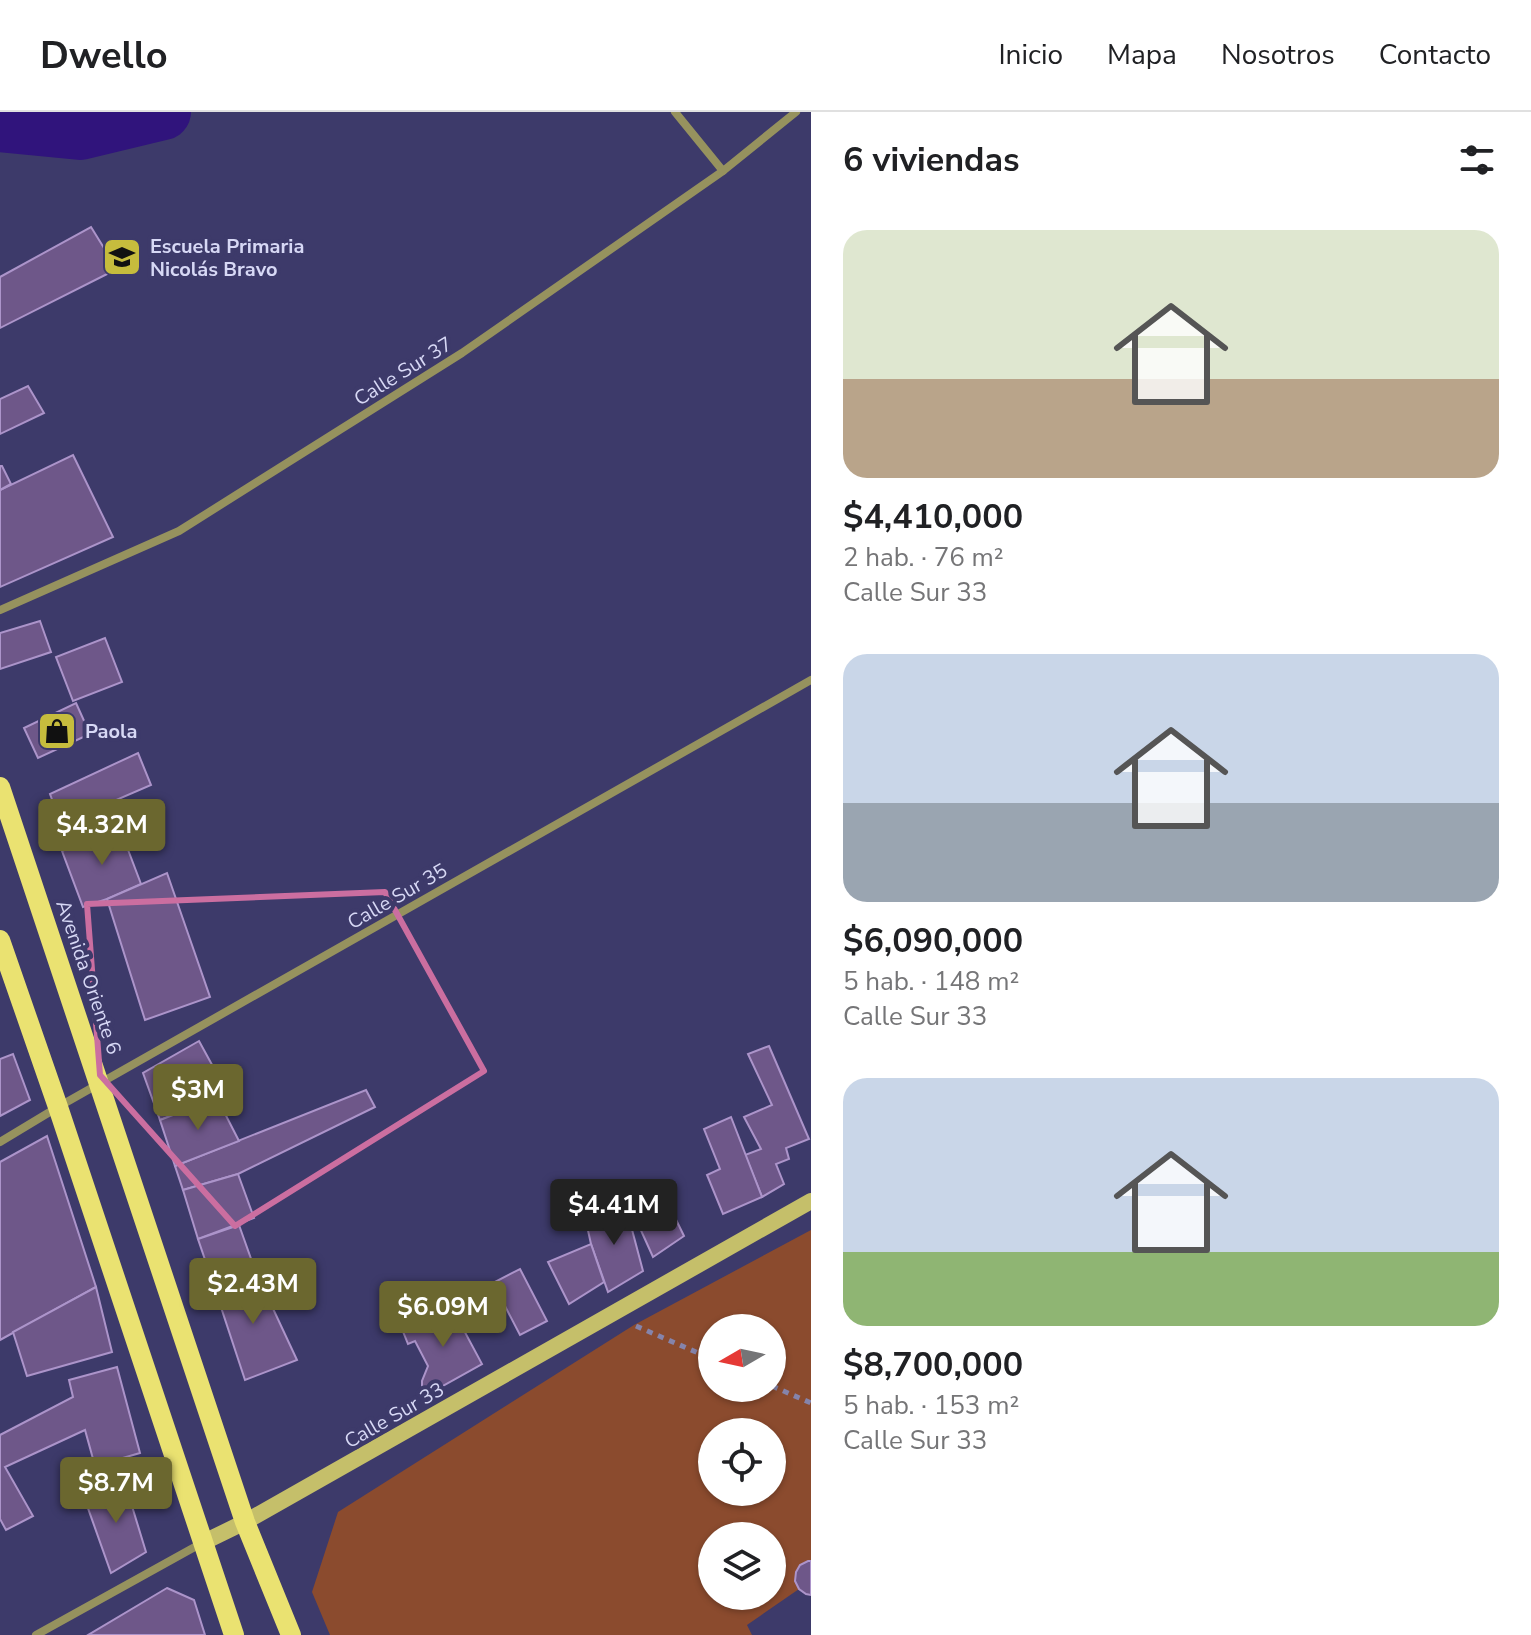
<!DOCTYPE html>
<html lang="es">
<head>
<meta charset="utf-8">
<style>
	:root { --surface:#fff; --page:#f6f6f6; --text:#202124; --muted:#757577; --line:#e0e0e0; --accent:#6b672f }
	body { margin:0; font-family:"Nunito Sans",sans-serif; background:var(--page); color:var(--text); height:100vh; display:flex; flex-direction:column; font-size:30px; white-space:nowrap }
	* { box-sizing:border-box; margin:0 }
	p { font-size:26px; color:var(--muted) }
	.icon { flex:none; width:44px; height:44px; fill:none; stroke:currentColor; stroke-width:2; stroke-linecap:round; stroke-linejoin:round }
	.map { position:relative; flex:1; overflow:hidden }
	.panel { display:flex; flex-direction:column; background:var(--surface); width:720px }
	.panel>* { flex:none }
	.needle { width:52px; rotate:261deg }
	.buttons { position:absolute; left:698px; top:1202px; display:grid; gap:16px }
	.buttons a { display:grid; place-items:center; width:88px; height:88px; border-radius:50%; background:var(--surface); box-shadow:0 2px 6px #0004; font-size:40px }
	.price { position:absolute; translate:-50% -68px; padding:0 18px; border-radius:8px; background:var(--accent); color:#fff; font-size:26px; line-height:52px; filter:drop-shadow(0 2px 4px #0008) }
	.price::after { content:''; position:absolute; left:50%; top:48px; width:24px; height:18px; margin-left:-12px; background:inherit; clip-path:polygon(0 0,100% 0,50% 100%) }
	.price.active { background:#222; color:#fff }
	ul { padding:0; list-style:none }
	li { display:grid; align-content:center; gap:16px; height:424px; padding:0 32px }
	li span { display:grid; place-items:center; height:248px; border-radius:24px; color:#555 }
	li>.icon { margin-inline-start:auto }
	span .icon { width:144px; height:144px; fill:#fffc; stroke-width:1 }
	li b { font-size:34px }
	h2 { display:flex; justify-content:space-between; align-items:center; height:96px; padding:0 32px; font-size:34px }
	header { display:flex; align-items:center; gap:48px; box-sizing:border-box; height:112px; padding:0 40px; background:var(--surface); border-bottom:2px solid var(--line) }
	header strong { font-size:38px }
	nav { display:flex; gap:44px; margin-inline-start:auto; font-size:28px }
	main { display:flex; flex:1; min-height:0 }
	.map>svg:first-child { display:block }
	.green { fill:#8b4b2e; fill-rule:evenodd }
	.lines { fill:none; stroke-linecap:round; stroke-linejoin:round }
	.river { stroke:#30147c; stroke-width:56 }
	.building { fill:#6e5789; stroke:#ac94ca; stroke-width:2 }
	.path { stroke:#8584ab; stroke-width:5; stroke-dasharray:6 6; stroke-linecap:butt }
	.street { stroke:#96925e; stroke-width:8 }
	.secondary { stroke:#c5bf6a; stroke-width:16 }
	.primary { stroke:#eae271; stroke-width:20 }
	.marked { fill:none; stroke:#cb6ea0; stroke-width:6; stroke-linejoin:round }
	.labels { text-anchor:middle; stroke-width:8; stroke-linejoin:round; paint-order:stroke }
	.poi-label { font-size:20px; font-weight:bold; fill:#d7d8f5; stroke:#3d3a6a; text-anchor:start }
	.street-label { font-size:20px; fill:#d7d8f5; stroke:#3d3a6a }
</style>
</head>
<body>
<header>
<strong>Dwello</strong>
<nav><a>Inicio</a><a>Mapa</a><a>Nosotros</a><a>Contacto</a></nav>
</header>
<main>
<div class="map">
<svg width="811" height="1523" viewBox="0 0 811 1523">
	<rect width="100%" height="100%" fill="#3d3a6a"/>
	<path class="green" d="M811 1118V1449C795 1452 793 1464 799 1477L747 1513 752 1523H330L312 1480 338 1400 634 1213ZM712 1216H772V1276H712ZM712 1320H772V1380H712ZM712 1424H772V1484H712Z"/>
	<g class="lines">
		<path class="river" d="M0 12 80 20 163 0"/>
	</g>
	<g class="building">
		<path d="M91 115 117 157 0 216V165Z"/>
		<path d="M28 274 44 301 0 322V287Z"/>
		<path d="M73 343 113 425 0 475V378Z"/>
		<path d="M0 354H2L11 372 0 378Z"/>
		<path d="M40 509 51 540 0 557V521Z"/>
		<path d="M105 526 122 570 73 589 56 545Z"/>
		<path d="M76 591 90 622 38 646 24 616Z"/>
		<path d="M138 641 151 673 61 712 50 682Z"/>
		<path d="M119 714 141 772 107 787 83 795 62 739Z"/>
		<path d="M167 761 210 885 145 908 107 787Z"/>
		<path d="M199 929 228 982 160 1008 143 961Z"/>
		<path d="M769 934 809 1027 786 1036 789 1047 776 1052 784 1072 762 1085 745 1043 761 1037 744 1005 772 993 748 942Z"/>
		<path d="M13 942 30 988 0 1004V947Z"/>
		<path d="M366 978 375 995 238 1062 183 1078 175 1054Z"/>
		<path d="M217 986 239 1029 175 1054 160 1008Z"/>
		<path d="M731 1005 762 1085 723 1102 707 1063 720 1057 704 1017Z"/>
		<path d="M47 1024 96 1175 0 1228V1050Z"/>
		<path d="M238 1062 254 1106 198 1127 183 1078Z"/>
		<path d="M662 1079 684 1124 653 1145 629 1092Z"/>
		<path d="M626 1095 643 1159 608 1180 591 1132 585 1105Z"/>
		<path d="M239 1113 255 1158 214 1174 198 1127Z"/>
		<path d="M591 1132 604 1170 569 1192 548 1150Z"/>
		<path d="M520 1157 547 1209 520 1223 493 1171Z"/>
		<path d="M255 1158 297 1248 245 1268 214 1174Z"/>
		<path d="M96 1175 112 1240 27 1264 13 1220Z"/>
		<path d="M452 1196 482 1252 430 1281 422 1276V1269L428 1254 415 1229 408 1232 402 1217Z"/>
		<path d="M117 1255 140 1341 95 1354 85 1318 5 1355 33 1404 6 1418 0 1407V1323L73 1285 69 1268Z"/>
		<path d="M124 1368 146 1440 111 1461 84 1385Z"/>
		<path d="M808 1449H811V1483L806 1482 799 1477 795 1469 796 1460 800 1453Z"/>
		<path d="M167 1476 194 1488 205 1523H88Z"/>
	</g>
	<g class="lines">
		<g class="path">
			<path d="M636 1214 712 1247"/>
			<path d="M772 1274 811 1291"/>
		</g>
		<g class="street">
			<path d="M675 0 723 59"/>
			<path d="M0 498 179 419 462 241 723 59 796 0"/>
			<path d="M0 1030 58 995 811 568"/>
			<path d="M36 1523 202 1431"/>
		</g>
		<path class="secondary" d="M202 1431 245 1410 811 1089"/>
		<g class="primary">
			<path d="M0 675 245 1410 291 1523"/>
			<path d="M0 828 58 995 234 1523"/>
		</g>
	</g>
	<path class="marked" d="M385 780 484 959 235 1114 100 963 87 792Z"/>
	<defs>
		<g id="school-square" transform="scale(2)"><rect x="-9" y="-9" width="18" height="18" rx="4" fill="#c6bc3d" stroke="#3d3a6a"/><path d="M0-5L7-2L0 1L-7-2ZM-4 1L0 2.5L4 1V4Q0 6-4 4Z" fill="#111"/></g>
		<g id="shop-square" transform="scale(2)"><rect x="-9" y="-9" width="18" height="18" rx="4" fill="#c6bc3d" stroke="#3d3a6a"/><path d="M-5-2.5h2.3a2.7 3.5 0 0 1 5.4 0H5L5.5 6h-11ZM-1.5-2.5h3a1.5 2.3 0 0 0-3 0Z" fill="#111"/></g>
	</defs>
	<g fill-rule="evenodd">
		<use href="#school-square" x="122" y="145"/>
		<use href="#shop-square" x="57" y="619"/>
	</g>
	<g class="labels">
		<g class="poi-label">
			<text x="150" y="141">Escuela Primaria<tspan x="150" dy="23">Nicolás Bravo</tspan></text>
			<text x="85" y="626">Paola</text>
		</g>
		<g class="street-label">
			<text transform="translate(403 259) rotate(-32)" y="7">Calle Sur 37</text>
			<text transform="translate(397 784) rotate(-30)" y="7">Calle Sur 35</text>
			<text transform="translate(89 865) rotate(71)" y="7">Avenida Oriente 6</text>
			<text transform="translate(394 1303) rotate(-30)" y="7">Calle Sur 33</text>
		</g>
	</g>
</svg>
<div class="buttons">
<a><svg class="needle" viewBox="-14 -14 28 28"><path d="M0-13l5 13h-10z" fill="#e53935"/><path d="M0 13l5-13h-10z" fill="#757577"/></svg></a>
<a><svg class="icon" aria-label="locate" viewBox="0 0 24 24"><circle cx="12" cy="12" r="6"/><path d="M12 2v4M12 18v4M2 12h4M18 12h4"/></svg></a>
<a><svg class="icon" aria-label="layers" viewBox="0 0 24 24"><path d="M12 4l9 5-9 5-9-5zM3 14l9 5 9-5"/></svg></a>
</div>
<b class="price" style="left:102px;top:755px">$4.32M</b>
<b class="price" style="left:198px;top:1020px">$3M</b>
<b class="price active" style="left:614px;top:1135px">$4.41M</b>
<b class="price" style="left:253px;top:1214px">$2.43M</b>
<b class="price" style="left:443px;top:1237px">$6.09M</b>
<b class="price" style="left:116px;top:1413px">$8.7M</b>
</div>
<section class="panel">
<h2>6 viviendas<svg class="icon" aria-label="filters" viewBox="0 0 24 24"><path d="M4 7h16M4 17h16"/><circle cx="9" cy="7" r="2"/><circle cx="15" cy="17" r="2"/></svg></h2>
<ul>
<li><span style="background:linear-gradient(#dfe7d0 60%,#b9a48a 0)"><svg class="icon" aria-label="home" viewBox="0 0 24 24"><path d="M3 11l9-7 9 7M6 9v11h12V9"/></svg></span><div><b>$4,410,000</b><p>2 hab. · 76 m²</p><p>Calle Sur 33</p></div></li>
<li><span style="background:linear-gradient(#c9d6e8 60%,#9aa5b1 0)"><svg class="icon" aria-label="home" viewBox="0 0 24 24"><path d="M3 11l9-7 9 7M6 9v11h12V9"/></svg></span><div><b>$6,090,000</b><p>5 hab. · 148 m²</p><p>Calle Sur 33</p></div></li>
<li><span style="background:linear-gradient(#c9d6e8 70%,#8fb573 0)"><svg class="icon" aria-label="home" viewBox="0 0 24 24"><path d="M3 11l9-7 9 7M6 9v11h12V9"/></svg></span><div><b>$8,700,000</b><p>5 hab. · 153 m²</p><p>Calle Sur 33</p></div></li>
</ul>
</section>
</main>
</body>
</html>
